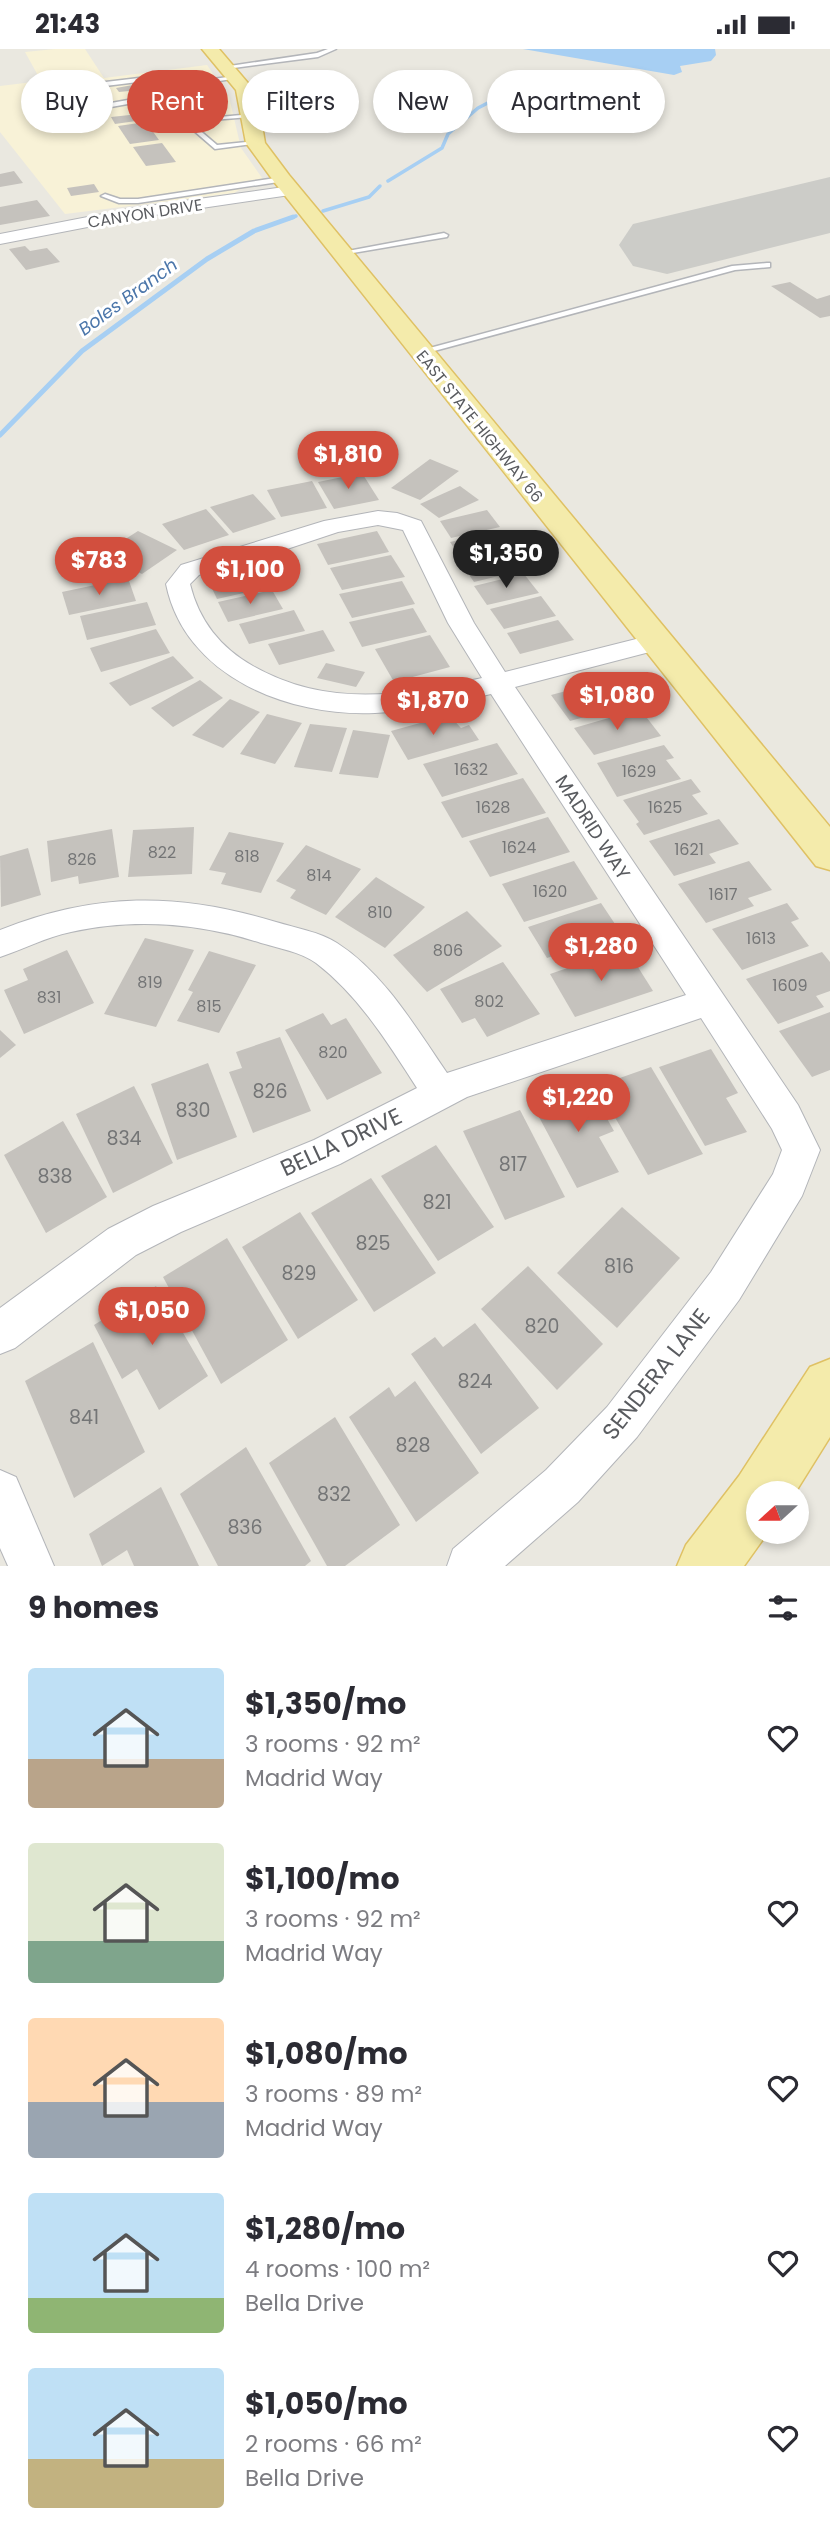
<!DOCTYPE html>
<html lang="en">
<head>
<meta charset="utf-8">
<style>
	:root { --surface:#fff; --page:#f7f7f7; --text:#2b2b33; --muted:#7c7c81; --accent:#d24f3e }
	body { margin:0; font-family:Poppins,sans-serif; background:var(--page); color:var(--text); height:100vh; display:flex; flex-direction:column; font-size:26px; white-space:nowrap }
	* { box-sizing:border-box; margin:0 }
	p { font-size:23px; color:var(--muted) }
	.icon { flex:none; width:38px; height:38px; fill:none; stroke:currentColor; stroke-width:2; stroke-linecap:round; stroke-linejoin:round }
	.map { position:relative; height:1517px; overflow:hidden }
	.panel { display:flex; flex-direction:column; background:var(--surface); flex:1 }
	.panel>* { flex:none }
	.guide { position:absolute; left:21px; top:21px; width:789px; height:63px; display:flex; gap:14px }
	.needle { width:46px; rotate:249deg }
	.fabs { position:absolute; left:746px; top:1432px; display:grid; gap:14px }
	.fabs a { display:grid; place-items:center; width:63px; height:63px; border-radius:50%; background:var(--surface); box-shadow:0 4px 10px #0003; font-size:35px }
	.price { position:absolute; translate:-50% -60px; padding:0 16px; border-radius:24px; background:var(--accent); color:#fff; font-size:23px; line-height:46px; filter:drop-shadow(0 2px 4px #0008) }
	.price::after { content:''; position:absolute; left:50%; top:42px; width:21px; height:16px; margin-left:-10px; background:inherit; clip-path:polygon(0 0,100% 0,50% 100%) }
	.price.current { background:#222; color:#fff }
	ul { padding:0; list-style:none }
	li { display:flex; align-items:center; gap:21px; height:175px; padding:0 28px }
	li span { display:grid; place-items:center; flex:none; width:196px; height:140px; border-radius:7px; color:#555 }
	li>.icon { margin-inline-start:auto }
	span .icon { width:84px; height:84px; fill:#fffc; stroke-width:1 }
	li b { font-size:30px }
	h2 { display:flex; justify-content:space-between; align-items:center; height:84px; padding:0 28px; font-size:30px }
	.pill { padding:0 24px; border-radius:32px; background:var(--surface); box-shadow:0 4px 10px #0003; font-size:24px; line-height:63px }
	.pill.current { background:var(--accent); color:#fff }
	.status { display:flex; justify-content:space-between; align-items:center; height:49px; padding:0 35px; background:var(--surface); direction:ltr }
	.status svg { height:19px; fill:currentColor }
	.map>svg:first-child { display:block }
	.commercial { fill:#f8f2d7 }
	.water { fill:#a7cff3 }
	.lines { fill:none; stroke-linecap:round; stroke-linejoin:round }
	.stream-far1 { stroke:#a7cff3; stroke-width:3.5 }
	.stream { stroke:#a7cff3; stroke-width:5 }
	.runway { fill:#ccccc8; fill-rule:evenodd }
	.building { fill:#c5c2bd }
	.lane-casing { stroke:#b3b5b9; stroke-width:3 }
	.street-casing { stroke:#b3b5b9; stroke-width:2 }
	.primary-casing { stroke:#dfc164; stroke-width:3 }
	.lane { fill:#fff; fill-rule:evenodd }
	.street { fill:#fff; fill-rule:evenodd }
	.primary { fill:#f4ebab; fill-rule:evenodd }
	.labels { text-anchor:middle; stroke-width:6; stroke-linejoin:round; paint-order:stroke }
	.far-street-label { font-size:16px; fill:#595b5f; stroke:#fff }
	.number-label { font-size:16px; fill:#747576 }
	.far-water-label { font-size:18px; font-style:italic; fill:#4b76aa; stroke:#fff }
	.street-label { font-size:19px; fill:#595b5f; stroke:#fff }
	.near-number-label { font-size:19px; fill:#747576 }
	.near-street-label { font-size:23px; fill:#595b5f; stroke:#fff }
</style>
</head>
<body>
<div class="status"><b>21:43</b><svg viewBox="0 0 49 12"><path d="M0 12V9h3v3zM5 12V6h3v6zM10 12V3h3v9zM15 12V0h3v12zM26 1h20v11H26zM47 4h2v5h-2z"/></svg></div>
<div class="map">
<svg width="830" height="1517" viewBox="0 0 830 1517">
	<rect width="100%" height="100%" fill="#eae8e0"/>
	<path class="commercial" d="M55 0H85L104 29 207 16 229 48 241 99 267 136 241 140 234 144 65 165 0 83V37L41 32 25 3Z"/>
	<path class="water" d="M523 0H715L716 6 711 12 680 17 682 23 674 26Z"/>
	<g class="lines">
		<g class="stream-far1">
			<path d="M388 132 442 99 448 85 478 59 515 40"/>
			<path d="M323 162 369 148 380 137"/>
			<path d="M288 170 296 167"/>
		</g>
		<path class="stream" d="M0 386 82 302 207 210 254 182 293 168"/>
		<path class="runway" d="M830 128V184L667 225 633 217 619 196 633 175Z"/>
	</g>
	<g class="building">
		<path d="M144 34 149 40 119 43 116 39Z"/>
		<path d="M314 37 322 49 294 51 286 40Z"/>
		<path d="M139 65 143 71 115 75 111 68Z"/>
		<path d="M146 73 159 91 130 95 118 77Z"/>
		<path d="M162 94 176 113 146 117 133 98Z"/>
		<path d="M14 122 23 134 0 138V125Z"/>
		<path d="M94 135 99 143 71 147 67 139Z"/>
		<path d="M37 151 50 167 0 176V158Z"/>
		<path d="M25 197 30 202 47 199 60 213 26 221 9 200Z"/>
		<path d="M790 233 817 250 830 246V267L820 269 771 237Z"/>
		<path d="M430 410 459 422 420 451 391 439Z"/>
		<path d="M362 424 379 451 334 460 318 433Z"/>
		<path d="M312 432 327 459 281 468 267 441Z"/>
		<path d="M460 437 479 451 439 469 420 455Z"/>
		<path d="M253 445 276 470 233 484 210 458Z"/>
		<path d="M206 460 229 486 184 501 162 475Z"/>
		<path d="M487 461 500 478 451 489 440 472Z"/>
		<path d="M138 482 177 501 142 525 102 505Z"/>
		<path d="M377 482 389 503 328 516 317 495Z"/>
		<path d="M498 482 512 499 462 511 450 493Z"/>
		<path d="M511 503 524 521 474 533 461 514Z"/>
		<path d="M391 506 405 528 342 541 330 519Z"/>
		<path d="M261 519 271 538 217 550 208 531Z"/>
		<path d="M524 525 539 544 487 556 474 537Z"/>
		<path d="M128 529 136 552 69 566 62 543Z"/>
		<path d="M402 532 415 555 352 569 339 545Z"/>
		<path d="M272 541 283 560 228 573 218 553Z"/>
		<path d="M541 547 556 567 504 580 490 560Z"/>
		<path d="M147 553 156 576 87 591 80 567Z"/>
		<path d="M413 559 427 583 362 598 349 573Z"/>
		<path d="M294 561 305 582 249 595 239 575Z"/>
		<path d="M558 571 574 591 520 605 507 584Z"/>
		<path d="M156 580 170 604 101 623 90 599Z"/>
		<path d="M323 581 335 602 279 616 268 595Z"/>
		<path d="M430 586 450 618 394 633 375 600Z"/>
		<path d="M173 607 194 629 130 657 109 634Z"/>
		<path d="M326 614 365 623 356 638 317 629Z"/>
		<path d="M615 629 635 654 570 672 551 646Z"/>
		<path d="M200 631 223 649 173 678 151 659Z"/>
		<path d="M230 650 260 663 223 699 192 686Z"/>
		<path d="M640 660 661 687 594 706 574 679Z"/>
		<path d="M267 665 302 674 275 715 240 705Z"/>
		<path d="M449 666 461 679 469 676 479 691 408 711 391 682Z"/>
		<path d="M310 675 347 679 332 723 294 718Z"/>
		<path d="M353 681 390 686 378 729 339 725Z"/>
		<path d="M497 694 518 725 442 748 423 715Z"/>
		<path d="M664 696 674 709 666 711 681 730 617 748 597 714Z"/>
		<path d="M523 729 546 764 462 789 441 753Z"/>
		<path d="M691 730 701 743 692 746 708 765 644 786 636 775 639 773 623 751Z"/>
		<path d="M548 768 570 803 490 828 469 792Z"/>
		<path d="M719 770 739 795 709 805 716 814 674 827 649 792Z"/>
		<path d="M194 778 192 825 128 828 133 781Z"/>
		<path d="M112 780 119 828 79 835 78 827 51 833 47 792Z"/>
		<path d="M229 783 284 794 261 844 221 835 226 824 209 821Z"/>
		<path d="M306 796 361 820 326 866 290 849 296 841 276 832Z"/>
		<path d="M28 799 41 846 1 858 0 807Z"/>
		<path d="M574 812 598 850 524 873 502 835Z"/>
		<path d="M749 812 772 841 748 849 754 857 706 874 678 835Z"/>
		<path d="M376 828 425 858 385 899 335 868Z"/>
		<path d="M601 854 627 893 595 904 589 895 547 909 528 878Z"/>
		<path d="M787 854 799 870 791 873 809 897 742 921 712 880Z"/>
		<path d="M467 862 502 897 427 943 393 906Z"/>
		<path d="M145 889 194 901 156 978 104 965Z"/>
		<path d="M626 899 653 942 575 968 550 925Z"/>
		<path d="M67 901 94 954 24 985 4 941 28 931 23 920Z"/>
		<path d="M209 902 256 916 219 984 177 972 193 943 188 941Z"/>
		<path d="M822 903 830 913V942L816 947 824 958 778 975 746 930Z"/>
		<path d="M503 913 540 965 487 988 475 969 462 974 440 940Z"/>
		<path d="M830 963V1021L812 1028 779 982Z"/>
		<path d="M323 964 331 976 346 969 382 1024 327 1051 285 981Z"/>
		<path d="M0 981 16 996 0 1009Z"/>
		<path d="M280 988 311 1062 253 1084 229 1023 242 1019 236 1003Z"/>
		<path d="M711 1000 738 1044 726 1049 747 1083 705 1097 659 1018Z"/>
		<path d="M208 1014 237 1088 177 1111 151 1035Z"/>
		<path d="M651 1018 703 1105 648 1126 597 1037Z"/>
		<path d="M587 1034 614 1082 599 1088 619 1123 577 1139 532 1055Z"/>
		<path d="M134 1037 173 1114 113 1144 76 1065Z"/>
		<path d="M520 1061 565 1148 505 1171 463 1082Z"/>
		<path d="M63 1072 107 1148 46 1184 4 1106Z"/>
		<path d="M436 1096 494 1178 438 1212 381 1127Z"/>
		<path d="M371 1129 436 1224 374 1263 311 1164Z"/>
		<path d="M622 1158 680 1209 617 1279 557 1224Z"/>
		<path d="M300 1163 358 1251 298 1290 242 1198Z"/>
		<path d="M227 1189 288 1291 221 1335 163 1228Z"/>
		<path d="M528 1217 603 1295 557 1341 481 1260Z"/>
		<path d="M156 1237 208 1327 159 1361 137 1320 122 1330 94 1276Z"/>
		<path d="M475 1274 539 1359 481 1405 411 1305 435 1288 443 1298Z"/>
		<path d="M93 1293 145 1403 74 1449 25 1332Z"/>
		<path d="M415 1332 479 1424 416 1473 349 1368 389 1338 395 1348Z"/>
		<path d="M335 1368 400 1476 345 1517H327L269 1414Z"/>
		<path d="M246 1398 311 1512 305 1517H218L180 1445Z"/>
		<path d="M161 1438 199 1517H134L127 1501 102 1517 89 1485Z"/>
	</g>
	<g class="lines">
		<g class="lane-casing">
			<g id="lane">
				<path d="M328 0H336L318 8 226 20 223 18 317 4Z"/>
				<path d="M181 24 191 33 235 27 238 29 194 36 198 41 195 43 111 58 79 54 76 46 83 38 97 34ZM179 28 190 40 111 54 84 51 82 46 87 40 97 38Z"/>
				<path d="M252 65 250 68 187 73 197 79 217 96 256 92 259 94 215 100 193 81 176 72Z"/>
				<path d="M282 128 286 130 285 132 138 154H119L101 147 105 145 120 150H138Z"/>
				<path d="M444 184 448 186 447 188 341 206 337 204Z"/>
				<path d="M767 214H770V218L735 221 423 305 415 303 732 217Z"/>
			</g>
		</g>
		<g class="street-casing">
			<g id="street">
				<path d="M291 137 299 142 297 145 134 169 0 195V185L134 159Z"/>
				<path d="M378 462 397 464 421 472 474 574 505 623 656 585 665 587 669 593 665 599 515 638 798 1056 820 1101 802 1147 739 1251 637 1388 578 1453 505 1517H447L453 1500 546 1421 607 1358 711 1223 773 1125 782 1101 772 1080 701 969 467 1048 340 1115 181 1183 136 1206 15 1299 0 1305V1259L108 1180 153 1157 314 1091 417 1039C388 994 359 947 316 914 301 903 278 899 261 894 200 874 134 869 71 883 46 888 24 900 0 908V881C95 843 179 843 276 873 296 879 320 883 337 894 384 924 416 979 447 1024L686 946 491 645C453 654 414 662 375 664 289 668 185 628 166 535L181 516 324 472ZM378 476 403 481 448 574 482 629C402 647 327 659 253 617 221 599 199 572 190 535L199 526 217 519 260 509 338 483Z"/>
				<path d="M0 1421 16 1428 54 1517H8L0 1499Z"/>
			</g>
		</g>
		<g class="primary-casing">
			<g id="primary">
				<path d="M202 0H219L253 40 258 52 265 94 289 126 830 778V821L816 817 275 134 246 94 236 41Z"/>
				<path d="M830 1310V1388L795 1444H758V1482H769L744 1517H677L686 1496 739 1427 810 1318Z"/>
			</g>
		</g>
		<use href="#lane" class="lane"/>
		<use href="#street" class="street"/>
		<use href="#primary" class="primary"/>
	</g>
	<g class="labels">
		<g class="far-street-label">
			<text transform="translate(145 164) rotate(-9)" y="6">CANYON DRIVE</text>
			<text transform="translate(480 377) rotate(51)" y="6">EAST STATE HIGHWAY 66</text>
		</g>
		<g class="number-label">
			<text x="471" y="726">1632</text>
			<text x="639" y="728">1629</text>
			<text x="493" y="764">1628</text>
			<text x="665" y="764">1625</text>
			<text x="519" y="804">1624</text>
			<text x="689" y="806">1621</text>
			<text x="162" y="809">822</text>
			<text x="247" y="813">818</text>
			<text x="82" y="816">826</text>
			<text x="319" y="832">814</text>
			<text x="550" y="848">1620</text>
			<text x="723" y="851">1617</text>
			<text x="380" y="869">810</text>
			<text x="761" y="895">1613</text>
			<text x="448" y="907">806</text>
			<text x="150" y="939">819</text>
			<text x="790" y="942">1609</text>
			<text x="49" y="954">831</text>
			<text x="489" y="958">802</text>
			<text x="209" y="963">815</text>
			<text x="333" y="1009">820</text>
		</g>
		<g class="far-water-label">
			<text transform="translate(128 248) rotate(-36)" y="6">Boles Branch</text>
		</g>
		<g class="street-label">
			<text transform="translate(593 778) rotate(57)" y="7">MADRID WAY</text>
		</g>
		<g class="near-number-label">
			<text x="270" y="1049">826</text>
			<text x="193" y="1068">830</text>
			<text x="124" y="1096">834</text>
			<text x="513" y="1122">817</text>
			<text x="55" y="1134">838</text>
			<text x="437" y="1160">821</text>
			<text x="373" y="1201">825</text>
			<text x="619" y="1224">816</text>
			<text x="299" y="1231">829</text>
			<text x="542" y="1284">820</text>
			<text x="475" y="1339">824</text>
			<text x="84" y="1375">841</text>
			<text x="413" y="1403">828</text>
			<text x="334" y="1452">832</text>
			<text x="245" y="1485">836</text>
		</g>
		<g class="near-street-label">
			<text transform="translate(341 1093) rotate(-25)" y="8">BELLA DRIVE</text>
			<text transform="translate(656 1325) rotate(-52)" y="8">SENDERA LANE</text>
		</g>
	</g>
</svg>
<div class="fabs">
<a><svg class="needle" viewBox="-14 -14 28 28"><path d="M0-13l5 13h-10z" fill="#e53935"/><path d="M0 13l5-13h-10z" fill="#7c7c81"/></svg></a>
</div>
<b class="price" style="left:348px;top:442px">$1,810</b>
<b class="price current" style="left:506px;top:541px">$1,350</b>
<b class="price" style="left:99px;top:548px">$783</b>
<b class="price" style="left:250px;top:557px">$1,100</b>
<b class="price" style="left:617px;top:683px">$1,080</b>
<b class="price" style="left:433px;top:688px">$1,870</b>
<b class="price" style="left:601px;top:934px">$1,280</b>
<b class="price" style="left:578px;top:1085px">$1,220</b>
<b class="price" style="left:152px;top:1298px">$1,050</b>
<div class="guide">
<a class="pill">Buy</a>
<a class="pill current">Rent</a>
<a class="pill">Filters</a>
<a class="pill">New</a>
<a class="pill">Apartment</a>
</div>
</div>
<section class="panel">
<h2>9 homes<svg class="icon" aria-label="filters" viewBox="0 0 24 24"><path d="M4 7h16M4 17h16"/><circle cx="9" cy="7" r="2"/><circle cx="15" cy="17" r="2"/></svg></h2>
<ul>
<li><span style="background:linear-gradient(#bfe0f5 65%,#b9a48a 0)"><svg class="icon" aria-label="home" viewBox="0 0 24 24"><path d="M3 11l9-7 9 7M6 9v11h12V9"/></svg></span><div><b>$1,350/mo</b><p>3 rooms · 92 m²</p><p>Madrid Way</p></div><svg class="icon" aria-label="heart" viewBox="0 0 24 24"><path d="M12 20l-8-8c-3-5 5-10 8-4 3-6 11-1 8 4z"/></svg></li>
<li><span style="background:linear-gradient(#dfe7d0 70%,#7fa58c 0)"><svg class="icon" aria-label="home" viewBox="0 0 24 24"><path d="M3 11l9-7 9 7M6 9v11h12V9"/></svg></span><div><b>$1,100/mo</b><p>3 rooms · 92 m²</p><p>Madrid Way</p></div><svg class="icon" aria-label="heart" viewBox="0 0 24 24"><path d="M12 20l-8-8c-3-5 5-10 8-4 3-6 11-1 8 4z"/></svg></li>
<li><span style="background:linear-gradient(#ffd9b3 60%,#9aa5b1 0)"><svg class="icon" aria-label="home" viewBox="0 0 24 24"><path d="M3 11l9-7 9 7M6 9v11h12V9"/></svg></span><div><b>$1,080/mo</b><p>3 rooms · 89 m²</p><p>Madrid Way</p></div><svg class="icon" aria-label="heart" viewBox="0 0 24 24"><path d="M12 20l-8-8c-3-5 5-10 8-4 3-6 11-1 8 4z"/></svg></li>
<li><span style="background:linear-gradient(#bfe0f5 75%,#8fb573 0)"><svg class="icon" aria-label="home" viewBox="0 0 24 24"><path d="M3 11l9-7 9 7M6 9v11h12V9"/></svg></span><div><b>$1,280/mo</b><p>4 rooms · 100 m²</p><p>Bella Drive</p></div><svg class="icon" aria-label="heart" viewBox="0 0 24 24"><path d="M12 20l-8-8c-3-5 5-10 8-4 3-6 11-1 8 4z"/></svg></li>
<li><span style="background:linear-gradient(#bfe0f5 65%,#c2b280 0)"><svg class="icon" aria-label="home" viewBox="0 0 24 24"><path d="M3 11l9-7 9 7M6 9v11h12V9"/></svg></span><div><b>$1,050/mo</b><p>2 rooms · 66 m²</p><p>Bella Drive</p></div><svg class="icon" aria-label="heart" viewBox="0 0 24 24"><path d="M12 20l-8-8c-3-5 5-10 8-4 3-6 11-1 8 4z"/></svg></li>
</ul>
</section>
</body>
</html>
